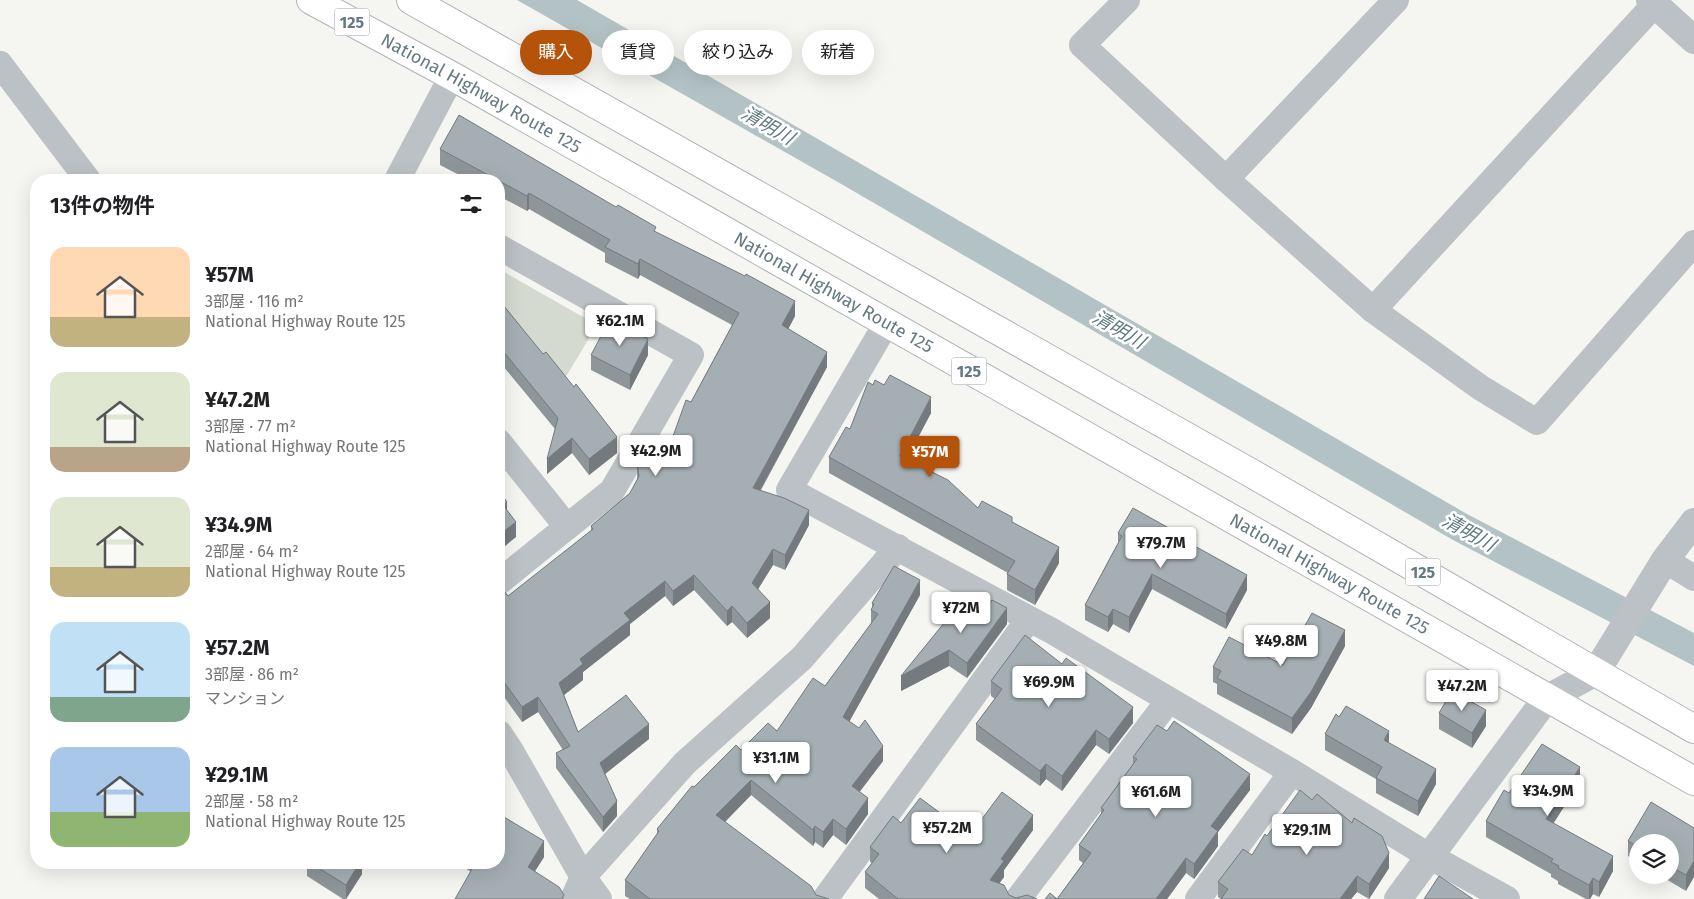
<!DOCTYPE html>
<html lang="ja">
<head>
<meta charset="utf-8">
<style>
	:root { --surface:#fff; --page:#f6f6f6; --text:#202124; --muted:#757577; --accent:#b45309 }
	body { margin:0; font-family:"Fira Sans","Noto Sans JP",sans-serif; background:var(--page); color:var(--text); height:100vh; display:flex; flex-direction:column; font-size:19px; white-space:nowrap }
	* { box-sizing:border-box; margin:0 }
	p { font-size:16px; color:var(--muted) }
	.icon { flex:none; width:28px; height:28px; fill:none; stroke:currentColor; stroke-width:2; stroke-linecap:round; stroke-linejoin:round }
	.map { position:relative; flex:1; overflow:hidden }
	.sheet { position:absolute; left:30px; top:174px; width:475px; height:695px; display:flex; flex-direction:column; background:var(--surface); border-radius:20px; box-shadow:0 5px 20px #0002 }
	.sheet>* { flex:none }
	.banner { position:absolute; left:520px; top:30px; width:475px; height:45px; display:flex; gap:10px }
	.controls { position:absolute; left:1629px; top:834px; display:grid; gap:10px }
	.controls a { display:grid; place-items:center; width:50px; height:50px; border-radius:50%; background:var(--surface); box-shadow:0 5px 20px #0002; font-size:25px }
	.price { position:absolute; translate:-50% -42px; padding:0 11px; border-radius:5px; background:#fff; color:#222; font-size:16px; line-height:32px; filter:drop-shadow(0 1px 2px #0008) }
	.price::after { content:''; position:absolute; left:50%; top:30px; width:15px; height:11px; margin-left:-8px; background:inherit; clip-path:polygon(0 0,100% 0,50% 100%) }
	.price.active { background:var(--accent); color:#fff }
	ul { padding:0; list-style:none }
	li { display:flex; align-items:center; gap:15px; height:125px; padding:0 20px }
	li span { display:grid; place-items:center; flex:none; width:140px; height:100px; border-radius:15px; color:#555 }
	li>.icon { margin-inline-start:auto }
	span .icon { width:60px; height:60px; fill:#fffc; stroke-width:1 }
	li b { font-size:21px }
	h2 { display:flex; justify-content:space-between; align-items:center; height:60px; padding:0 20px; font-size:21px }
	.pill { padding:0 18px; border-radius:22px; background:var(--surface); box-shadow:0 5px 20px #0002; font-size:18px; line-height:45px }
	.pill.active { background:var(--accent); color:#fff }
	.map>svg:first-child { display:block }
	.green { fill:#d5dad1 }
	.water { fill:#b3c3c5 }
	.lines { fill:none; stroke-linecap:round; stroke-linejoin:round }
	.trunk-casing { stroke:#afb4b7; stroke-width:30 }
	.minor { stroke:#bbc1c4; stroke-width:26 }
	.tertiary { stroke:#bbc1c4; stroke-width:28 }
	.trunk { stroke:#fff; stroke-width:28 }
	.wall { fill:#8e969a }
	.shaded-wall { fill:#747a7d }
	.building { fill:#a5afb3; stroke:#747a7d }
	.labels { text-anchor:middle; stroke-width:5; stroke-linejoin:round; paint-order:stroke }
	.shield { fill:#fff; stroke:#92a1a8; stroke-width:1 }
	.shield-label { font-size:16px; font-weight:bold; fill:#647982 }
	.street-label { font-size:18px; fill:#647982; stroke:#fff }
	.water-label { font-size:19px; font-style:italic; fill:#5f7b7f; stroke:#fff }
</style>
</head>
<body>
<div class="map">
<svg width="1694" height="899" viewBox="0 0 1694 899">
	<rect width="100%" height="100%" fill="#f5f5f1"/>
	<path class="green" d="M499 269 597 325 564 380 499 301Z"/>
	<path class="water" d="M517 0H577L1467 514 1694 633V666L1453 540 843 185Z"/>
	<g class="lines">
		<g class="trunk-casing">
			<g id="trunk">
				<path id="s1" d="M311 0 452 76 1694 781"/>
				<path d="M411 0 1251 473 1694 729"/>
			</g>
		</g>
		<g class="minor">
			<path d="M1127 0 1082 45 1226 179 1373 310 1481 388 1537 422 1694 243"/>
			<path d="M0 64 88 180"/>
			<path d="M1226 179 1396 0"/>
			<path d="M397 180 452 76"/>
			<path d="M499 247 691 355 612 491 567 527"/>
			<path d="M1373 310 1655 4"/>
			<path d="M886 324 789 490 1052 631 1292 772 1429 856 1507 899"/>
			<path d="M499 442 567 527 499 582"/>
			<path d="M1665 560 1694 578"/>
			<path d="M499 733 511 751 583 877 599 899"/>
			<path d="M573 899 583 877 685 763 802 658 898 547"/>
			<path d="M825 899 1029 619"/>
			<path d="M1018 899 1169 700"/>
			<path d="M1198 899 1292 772"/>
		</g>
		<g class="tertiary">
			<path d="M1650 0 1694 40"/>
			<path d="M1398 899 1546 699 1596 672 1665 560 1694 522"/>
		</g>
		<use href="#trunk" class="trunk"/>
	</g>
	<g class="wall">
		<path d="M440 149 656 232 795 316 788 329 827 367 761 490 809 525 785 570 773 565 758 589 770 618 747 638 732 622 727 626 694 590 673 606 665 596 630 624V635L583 672V680L564 695 578 732 649 739 605 774 617 816 603 832 556 768V753L563 750 538 712 522 722 499 690V584L508 596 591 531V526L630 493 637 480V463L663 464 691 402 732 325 640 275 638 279 605 262V253L529 209 527 211 499 196V180H469L440 165Z"/>
		<path d="M499 300 617 453 589 475 572 453 547 474 555 429 503 366 499 369Z"/>
		<path d="M591 355H648L630 390 591 370Z"/>
		<path d="M931 413 906 459 978 508 1012 522 1059 563 1035 605 1007 590V574L1008 573 829 473V457L850 429Z"/>
		<path d="M1118 533 1183 540 1247 590 1226 629 1152 589 1129 633 1113 624 1108 632 1085 620V605L1118 543Z"/>
		<path d="M920 595 849 721 883 761 859 792 868 814 846 845 833 835 823 848 815 842 813 846 751 795 725 822 816 895 829 899H630L625 896V880L657 835V829L694 787 741 750 777 731 825 686 871 625V610L872 608V603Z"/>
		<path d="M964 612H985L1007 624 967 678 949 666 901 691Z"/>
		<path d="M1345 646 1311 708 1292 734 1217 694V684L1213 682V667L1283 665Z"/>
		<path d="M991 681 1133 723 1109 754 1096 745 1062 791 1046 779 1040 786 976 740V724L995 699 991 696Z"/>
		<path d="M1439 713 1486 726 1472 748 1439 729Z"/>
		<path d="M1325 734 1389 743 1436 784 1418 816 1376 793V779L1325 750Z"/>
		<path d="M1133 757 1250 790 1218 832V846L1194 879 1186 873 1167 899H1045H1057L1083 863 1079 860V845L1101 814V808L1133 764Z"/>
		<path d="M1580 782 1553 823 1613 871 1599 897 1593 894 1590 899H1586L1558 884V881L1551 877V874L1486 837V821L1509 793Z"/>
		<path d="M1312 800 1352 823 1389 868 1369 899 1357 892 1351 899H1221L1218 897V882L1252 855 1267 836Z"/>
		<path d="M901 823 970 835 1033 830 1004 870V877L999 884 1009 895 1016 898 1037 899H879L865 888V872L872 863 870 862V847Z"/>
		<path d="M1694 828 1686 891 1659 875H1670V842H1638V862L1628 856V841Z"/>
		<path d="M544 857 535 871 564 899 471 872 456 862H499Z"/>
		<path d="M307 862H362V874L346 899H343L307 876Z"/>
	</g>
	<g class="shaded-wall">
		<path d="M529 193V209L527 211V196Z"/>
		<path d="M640 259V275L638 279V264Z"/>
		<path d="M795 301V316L782 341V325Z"/>
		<path d="M648 339V355L630 390V375Z"/>
		<path d="M503 351V366L499 369V354Z"/>
		<path d="M827 352V367L753 503V488Z"/>
		<path d="M931 397V413L900 472V456Z"/>
		<path d="M617 437V453L589 475V459Z"/>
		<path d="M572 438V453L547 474V459Z"/>
		<path d="M507 502V517L503 505Z"/>
		<path d="M809 510V525L785 570V555Z"/>
		<path d="M516 522V537L499 551V535Z"/>
		<path d="M1059 547V563L1035 605V590Z"/>
		<path d="M773 549V565L752 599V583Z"/>
		<path d="M1152 574V589L1129 633V617Z"/>
		<path d="M694 575V590L673 606V591Z"/>
		<path d="M1247 575V590L1226 629V614Z"/>
		<path d="M920 580V595L843 733V717Z"/>
		<path d="M665 581V596L630 624V635L583 672V680L559 699V683L580 659 624 613Z"/>
		<path d="M770 602V618L747 638V623Z"/>
		<path d="M732 606V622L727 626V611Z"/>
		<path d="M1007 608V624L967 678V663Z"/>
		<path d="M1113 609V624L1108 632V617Z"/>
		<path d="M1345 630V646L1311 708 1292 734V718Z"/>
		<path d="M949 650V666L901 691V676Z"/>
		<path d="M538 697V712L522 722V707Z"/>
		<path d="M1133 707V723L1109 754V739Z"/>
		<path d="M1486 710V726L1472 748V733Z"/>
		<path d="M649 724V739L600 778V763Z"/>
		<path d="M1096 730V745L1062 791V776Z"/>
		<path d="M1389 731V747L1384 740Z"/>
		<path d="M883 746V761L852 802V786Z"/>
		<path d="M500 753V769L499 770V755Z"/>
		<path d="M1046 764V779L1040 786V771Z"/>
		<path d="M1580 767V782L1546 835V819Z"/>
		<path d="M1436 769V784L1418 816V801Z"/>
		<path d="M1250 774V790L1218 832V846L1194 879V864L1211 826Z"/>
		<path d="M751 780V795L716 831V815Z"/>
		<path d="M868 798V814L846 845V829Z"/>
		<path d="M617 801V816L603 832V817Z"/>
		<path d="M1033 815V830L1004 870V877L990 895V880L1001 859Z"/>
		<path d="M833 819V835L823 848V832Z"/>
		<path d="M815 826V842L813 846V830Z"/>
		<path d="M544 841V857L528 882V867Z"/>
		<path d="M1389 853V868L1369 899V884Z"/>
		<path d="M1613 856V871L1599 897V882Z"/>
		<path d="M1186 858V873L1167 899H1156Z"/>
		<path d="M1694 861V877L1686 891V875Z"/>
		<path d="M360 862H362V874L346 899V885Z"/>
		<path d="M1357 876V892L1351 899H1340Z"/>
		<path d="M1593 878V894L1590 899H1589V885Z"/>
	</g>
	<g class="building">
		<path d="M459 115 616 207 618 205 656 227 654 231 745 276 746 274 795 301 782 325 827 352 753 488 784 498 809 510 785 555 773 549 752 583 770 602 747 623 732 606 727 611 694 575 673 591 665 581 624 613 630 620 580 659 583 664 559 683 578 732 626 695 649 724 600 763 617 801 603 817 556 753 570 746 538 697 522 707 499 675V672L501 671 499 668V584L508 596 593 529 591 526 630 493 639 476 637 463 642 453 663 464 686 400 691 402 739 313 640 259 638 264 605 247 610 240 529 193 527 196 440 149Z"/>
		<path d="M499 300 543 354 546 352 574 387 576 384 617 437 589 459 572 438 547 459 558 418 503 351 499 354Z"/>
		<path d="M610 319 648 339 630 375 591 355Z"/>
		<path d="M890 375 931 397 900 456 948 480 978 508 982 501 1012 517V522L1059 547 1035 590 1007 574 1015 561 829 457 846 427 850 429 868 382 873 385 875 380 884 385Z"/>
		<path d="M499 491 507 502 503 505 516 522 499 535Z"/>
		<path d="M1133 508 1183 536 1182 539 1247 575 1226 614 1152 574 1129 617 1113 609 1108 617 1085 605 1122 536 1118 533Z"/>
		<path d="M894 566 920 580 843 717 859 728 865 720 883 746 852 786 868 798 846 829 833 819 823 832 815 826 813 830 751 780 716 815 811 886 816 895 829 899H650L625 880 659 831 657 829 692 786 694 787 736 745 741 750 768 723 777 731 813 678 825 686 878 614 871 610 874 604 872 603Z"/>
		<path d="M992 600 1007 608 967 663 949 650 901 676 957 607 964 612 971 602 985 612Z"/>
		<path d="M1312 613 1345 630 1311 692 1292 718 1217 678 1221 671 1213 667 1229 637 1283 665Z"/>
		<path d="M1025 635 1062 664 1066 658 1133 707 1109 739 1096 730 1062 776 1046 764 1040 771 976 724 1002 689 991 681Z"/>
		<path d="M1452 691 1486 710 1472 733 1439 713Z"/>
		<path d="M1346 706 1389 731 1384 740 1436 769 1418 801 1376 778 1382 767 1325 734 1336 714 1339 717Z"/>
		<path d="M1174 721 1250 774 1211 826 1218 831 1194 864 1186 858 1156 899H1045L1050 893 1057 899 1091 853 1079 845 1104 810 1101 808 1137 759 1133 757 1157 725 1167 731Z"/>
		<path d="M1542 744 1580 767 1546 819 1613 856 1599 882 1593 878 1589 885 1558 868 1559 866 1551 862 1553 859 1486 821 1504 790 1509 793Z"/>
		<path d="M1300 790 1312 800 1317 794 1352 823 1354 818 1382 836 1389 853 1369 884 1357 876 1340 899H1221L1228 889 1218 882 1243 849 1252 855 1265 834 1267 836Z"/>
		<path d="M1002 792 1033 815 1001 859 1004 861 990 880 1004 885 1009 895 1016 898 1027 895 1037 899H898L865 872 879 854 870 847 893 816 901 823 920 798 970 835Z"/>
		<path d="M1651 802 1694 828V861L1686 875 1670 866V842H1638V847L1628 841Z"/>
		<path d="M499 814 544 841 528 867 559 887 564 895 562 899H455L476 862H499Z"/>
		<path d="M309 862H360L346 885Z"/>
		<path d="M1439 876 1473 899H1424Z"/>
	</g>
	<g class="labels">
		<g class="shield">
			<rect x="334.5" y="8.5" width="35" height="27" rx="4"/>
			<rect x="951.5" y="357.5" width="35" height="27" rx="4"/>
			<rect x="1405.5" y="558.5" width="35" height="27" rx="4"/>
		</g>
		<g class="shield-label">
			<text x="352" y="28">125</text>
			<text x="969" y="377">125</text>
			<text x="1423" y="578">125</text>
		</g>
		<g class="street-label">
			<text dy="6" stroke="none"><textPath href="#s1" startOffset="194">National Highway Route 125</textPath></text>
			<text dy="6" stroke="none"><textPath href="#s1" startOffset="599">National Highway Route 125</textPath></text>
			<text dy="6" stroke="none"><textPath href="#s1" startOffset="1169">National Highway Route 125</textPath></text>
		</g>
		<g class="water-label">
			<text transform="translate(768 125) rotate(30)" y="7">清明川</text>
			<text transform="translate(1119 329) rotate(30)" y="7">清明川</text>
			<text transform="translate(1469 532) rotate(29)" y="7">清明川</text>
		</g>
	</g>
</svg>
<div class="controls">
<a><svg class="icon" aria-label="layers" viewBox="0 0 24 24"><path d="M12 4l9 5-9 5-9-5zM3 14l9 5 9-5"/></svg></a>
</div>
<b class="price" style="left:620px;top:347px">¥62.1M</b>
<b class="price" style="left:656px;top:477px">¥42.9M</b>
<b class="price active" style="left:930px;top:478px">¥57M</b>
<b class="price" style="left:1161px;top:569px">¥79.7M</b>
<b class="price" style="left:961px;top:634px">¥72M</b>
<b class="price" style="left:1281px;top:667px">¥49.8M</b>
<b class="price" style="left:1049px;top:708px">¥69.9M</b>
<b class="price" style="left:1462px;top:712px">¥47.2M</b>
<b class="price" style="left:776px;top:784px">¥31.1M</b>
<b class="price" style="left:1548px;top:817px">¥34.9M</b>
<b class="price" style="left:1156px;top:818px">¥61.6M</b>
<b class="price" style="left:947px;top:854px">¥57.2M</b>
<b class="price" style="left:1307px;top:856px">¥29.1M</b>
<div class="banner">
<a class="pill active">購入</a>
<a class="pill">賃貸</a>
<a class="pill">絞り込み</a>
<a class="pill">新着</a>
</div>
<section class="sheet">
<h2>13件の物件<svg class="icon" aria-label="filters" viewBox="0 0 24 24"><path d="M4 7h16M4 17h16"/><circle cx="9" cy="7" r="2"/><circle cx="15" cy="17" r="2"/></svg></h2>
<ul>
<li><span style="background:linear-gradient(#ffd9b3 70%,#c2b280 0)"><svg class="icon" aria-label="home" viewBox="0 0 24 24"><path d="M3 11l9-7 9 7M6 9v11h12V9"/></svg></span><div><b>¥57M</b><p>3部屋 · 116 m²</p><p>National Highway Route 125</p></div></li>
<li><span style="background:linear-gradient(#dfe7d0 75%,#b9a48a 0)"><svg class="icon" aria-label="home" viewBox="0 0 24 24"><path d="M3 11l9-7 9 7M6 9v11h12V9"/></svg></span><div><b>¥47.2M</b><p>3部屋 · 77 m²</p><p>National Highway Route 125</p></div></li>
<li><span style="background:linear-gradient(#dfe7d0 70%,#c2b280 0)"><svg class="icon" aria-label="home" viewBox="0 0 24 24"><path d="M3 11l9-7 9 7M6 9v11h12V9"/></svg></span><div><b>¥34.9M</b><p>2部屋 · 64 m²</p><p>National Highway Route 125</p></div></li>
<li><span style="background:linear-gradient(#bfe0f5 75%,#7fa58c 0)"><svg class="icon" aria-label="home" viewBox="0 0 24 24"><path d="M3 11l9-7 9 7M6 9v11h12V9"/></svg></span><div><b>¥57.2M</b><p>3部屋 · 86 m²</p><p>マンション</p></div></li>
<li><span style="background:linear-gradient(#a9c7e8 65%,#8fb573 0)"><svg class="icon" aria-label="home" viewBox="0 0 24 24"><path d="M3 11l9-7 9 7M6 9v11h12V9"/></svg></span><div><b>¥29.1M</b><p>2部屋 · 58 m²</p><p>National Highway Route 125</p></div></li>
</ul>
</section>
</div>
</body>
</html>
